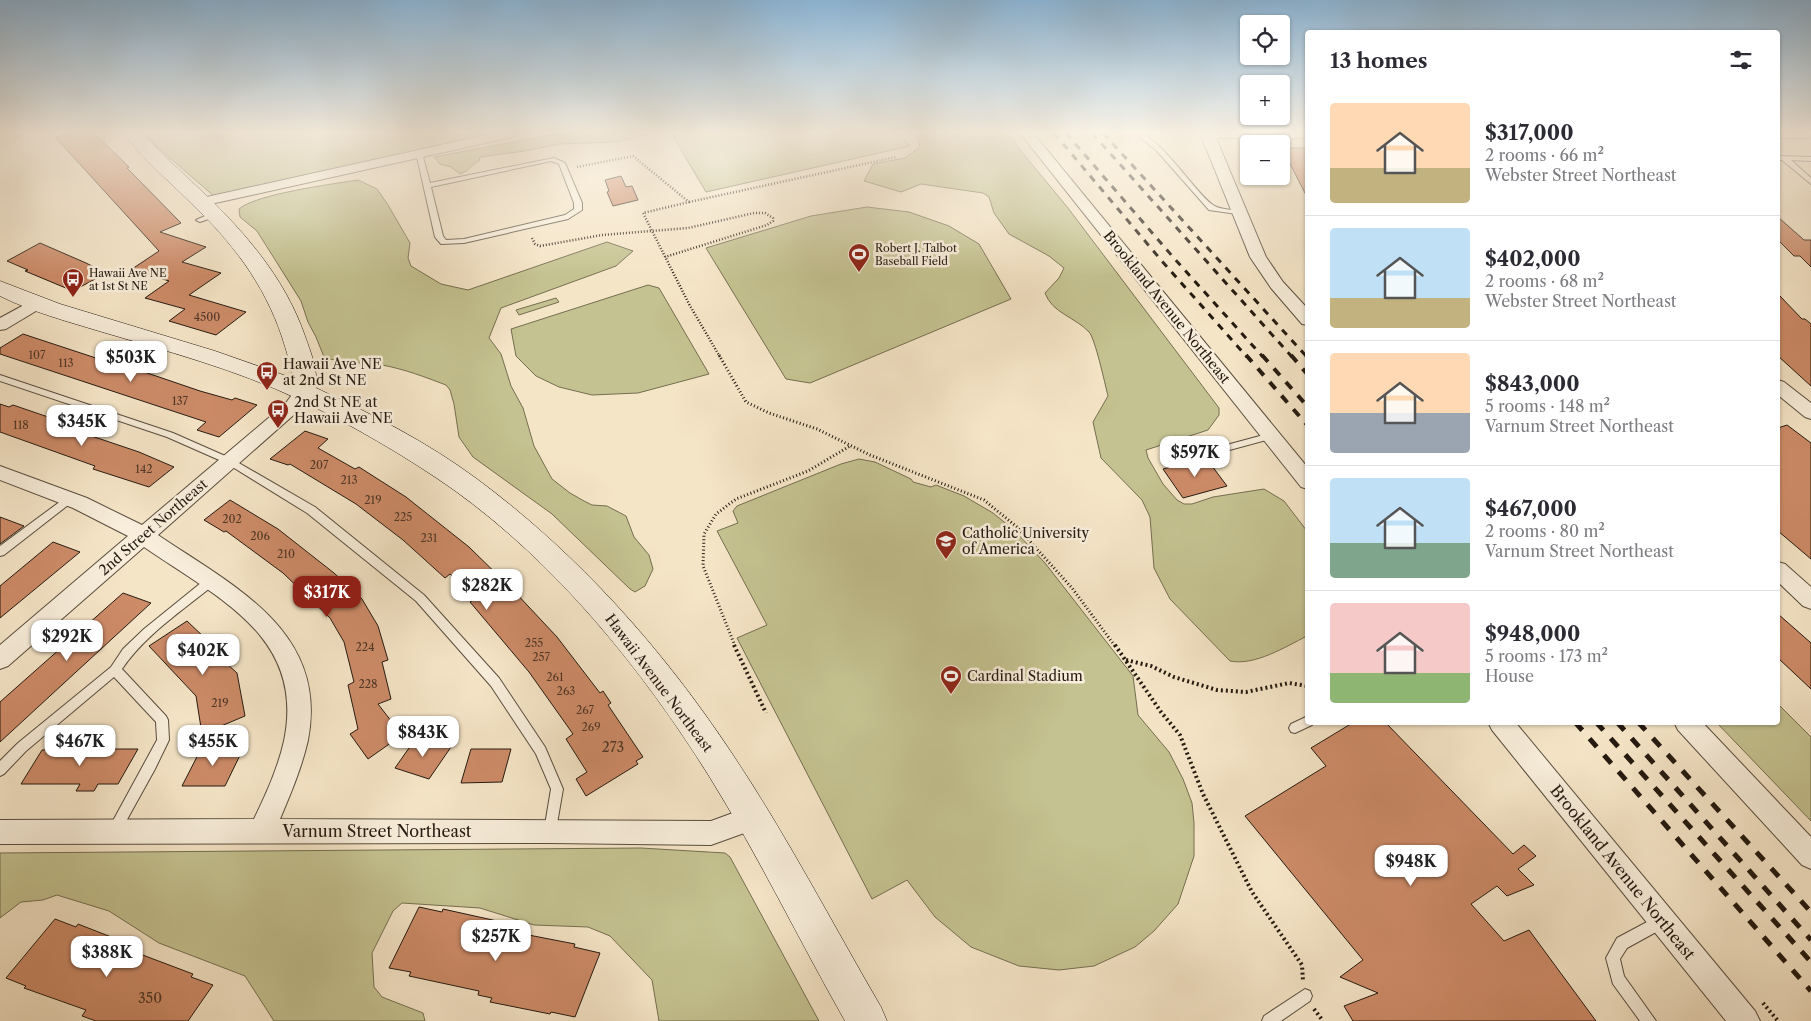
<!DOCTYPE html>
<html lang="en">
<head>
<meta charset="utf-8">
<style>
	:root { --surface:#fff; --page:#f2f2f3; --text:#2b2b33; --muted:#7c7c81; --line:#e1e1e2; --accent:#8f2418 }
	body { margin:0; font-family:"Libre Caslon Text",serif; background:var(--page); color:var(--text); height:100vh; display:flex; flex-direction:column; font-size:19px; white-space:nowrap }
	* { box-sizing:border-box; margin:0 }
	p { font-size:16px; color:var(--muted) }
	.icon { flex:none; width:28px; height:28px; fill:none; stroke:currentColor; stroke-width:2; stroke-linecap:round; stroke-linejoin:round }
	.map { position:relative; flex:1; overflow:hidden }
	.sheet { position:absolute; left:1305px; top:30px; width:475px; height:695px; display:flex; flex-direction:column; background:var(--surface); border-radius:5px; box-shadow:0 1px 4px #0004 }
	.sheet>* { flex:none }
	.tools { position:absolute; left:1240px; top:15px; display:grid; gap:10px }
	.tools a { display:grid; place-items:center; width:50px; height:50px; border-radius:5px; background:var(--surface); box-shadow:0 1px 4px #0004; font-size:25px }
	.price { position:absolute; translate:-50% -42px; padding:0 11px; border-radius:10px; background:#fff; color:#222; font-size:16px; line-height:32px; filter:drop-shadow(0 1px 2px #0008) }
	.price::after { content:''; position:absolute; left:50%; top:30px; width:15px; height:11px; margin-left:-8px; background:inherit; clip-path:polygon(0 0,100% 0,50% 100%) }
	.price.on { background:var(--accent); color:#fff }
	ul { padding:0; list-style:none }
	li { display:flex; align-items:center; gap:15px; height:125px; padding:0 25px }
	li+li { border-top:1px solid var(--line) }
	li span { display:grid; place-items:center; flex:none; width:140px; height:100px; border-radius:5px; color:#555 }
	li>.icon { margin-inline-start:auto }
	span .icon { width:60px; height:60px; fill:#fffc; stroke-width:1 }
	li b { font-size:21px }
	h2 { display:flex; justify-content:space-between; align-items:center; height:60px; padding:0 25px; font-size:21px }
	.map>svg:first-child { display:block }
	.green { fill:#c4c290; stroke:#746e50 }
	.building { fill:#cd8b68; stroke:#241a11 }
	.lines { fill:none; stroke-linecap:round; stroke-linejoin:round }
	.lane-casing { stroke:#584d3e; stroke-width:2 }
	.street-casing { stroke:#584d3e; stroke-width:2 }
	.secondary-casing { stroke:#241a11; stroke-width:1 }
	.path-far2 { stroke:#241a11; stroke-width:2.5; stroke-dasharray:1 2; stroke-linecap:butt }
	.path-far1 { stroke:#241a11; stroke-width:3; stroke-dasharray:1 2.5; stroke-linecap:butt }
	.path { stroke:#241a11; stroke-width:4; stroke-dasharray:2 3; stroke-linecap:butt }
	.lane { fill:#f8eedb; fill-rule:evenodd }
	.street { fill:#f8eedb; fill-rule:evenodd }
	.secondary { fill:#f8eedb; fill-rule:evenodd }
	.rail-far2 { stroke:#241a11; stroke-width:3; stroke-dasharray:7 7; stroke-linecap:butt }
	.rail-far1 { stroke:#241a11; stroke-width:4; stroke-dasharray:9 9; stroke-linecap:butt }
	.rail { stroke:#241a11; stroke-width:5; stroke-dasharray:11 11; stroke-linecap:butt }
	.labels { text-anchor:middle; stroke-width:5; stroke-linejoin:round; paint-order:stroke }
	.far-poi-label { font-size:11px; fill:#241a11; stroke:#f8eedb; text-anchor:start }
	.number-label { font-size:11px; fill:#4e3627 }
	.street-label { font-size:14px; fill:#241a11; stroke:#f8eedb }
	.poi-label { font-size:14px; fill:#241a11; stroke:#f8eedb; text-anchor:start }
	.near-number-label { font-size:14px; fill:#4e3627 }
	.near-street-label { font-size:16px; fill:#241a11; stroke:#f8eedb }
</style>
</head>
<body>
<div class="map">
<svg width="1811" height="1021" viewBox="0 0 1811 1021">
	<rect width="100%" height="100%" fill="#f5e5c7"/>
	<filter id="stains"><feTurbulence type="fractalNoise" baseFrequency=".004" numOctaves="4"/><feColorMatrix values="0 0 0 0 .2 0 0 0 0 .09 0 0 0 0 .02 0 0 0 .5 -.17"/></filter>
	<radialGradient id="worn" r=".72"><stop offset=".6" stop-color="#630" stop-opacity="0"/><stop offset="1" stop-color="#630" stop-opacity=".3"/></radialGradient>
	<g class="green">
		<path d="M146 133H500L215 197 156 146Z"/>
		<path d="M562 133H643L642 136 614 142 559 144 525 151 480 157 479 161C471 164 471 170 460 174L451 167 440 164 434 157Z"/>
		<path d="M671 133H899L910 146 706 192Z"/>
		<path d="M917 133H1006L1068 208 1219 408V415L1208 430 1146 450 1148 458 1163 484 1177 500 1184 504H1192L1213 497 1264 489 1284 501 1307 531V636C1285 647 1255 666 1230 661L1170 599 1154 568 1150 517 1142 500 1101 458 1093 422 1108 396C1105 384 1095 338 1089 332 1075 317 1052 313 1045 293L1059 278 1064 268 1049 256 1009 234 994 213 989 197 983 193 921 184 901 192 864 181 873 164 905 158 920 147Z"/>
		<path d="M358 180 377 189 388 205 410 243 408 258 411 266 441 284 468 290 607 242 633 251 616 266 501 308 489 338 501 354 511 386 523 408 534 446 552 479 570 493 584 501 592 505 607 506 626 516 634 537 649 555 653 569 645 586 635 592 630 589 552 514 473 457 459 437 454 404 450 390 446 385C425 377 404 369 382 365 362 362 343 364 324 357L316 337 308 322 301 301 257 231 240 217 239 209C256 194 333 184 358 180Z"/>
		<path d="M867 207 909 212 949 226 979 244 1011 299 810 383 786 379 706 248 811 216Z"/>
		<path d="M648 285 659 288 709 374 638 393 592 395 559 387 536 376 516 356 511 329Z"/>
		<path d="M556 298 559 302 519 315 516 310Z"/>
		<path d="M859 459 875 462 911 479 913 482 931 487 936 485 964 496 993 513 1014 530 1045 563 1133 676 1138 715 1169 752 1183 779 1192 803 1194 823V856L1178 904 1154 931 1135 947 1094 966 1059 970 1019 966 971 947 935 917 907 880 872 899 737 638 767 625 717 531 738 523 733 511 737 506 841 464Z"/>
		<path d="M1778 704 1811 737V821L1717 723 1778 722Z"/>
		<path d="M641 848 725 853 730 857 819 1021H659L652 980 610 936 588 927 534 925 480 908 402 903 393 911 372 953 374 987 382 997 423 1013 425 1021H274L245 976 159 943 109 911 57 895 43 900 21 902 0 918V853Z"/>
	</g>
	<g class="building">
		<path d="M67 133H92L97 136 129 167 127 168 181 223 160 232 206 247 182 262 221 273 189 295 246 312 216 335 169 321 185 309 145 298 169 281 132 269 159 251 56 138Z"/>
		<path d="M1282 148H1308V199Z"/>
		<path d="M621 176 626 187 632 186 638 200 613 206 607 192 609 191 605 180Z"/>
		<path d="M1778 217 1804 240H1811V267L1800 256H1794L1778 240Z"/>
		<path d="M40 243 86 263 106 273 73 291 25 271 28 270 7 261Z"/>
		<path d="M1778 294 1802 319H1805L1811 324V386L1778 356Z"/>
		<path d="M23 334 105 361 107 359 115 362 200 391 232 400 235 398 257 405 219 437 197 430 206 422 0 354V348Z"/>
		<path d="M0 404 9 407 13 405 54 419 50 422 139 452 174 467 149 487 93 469 95 466 0 432Z"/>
		<path d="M1787 425 1811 443V559L1778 531V428Z"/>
		<path d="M305 431 328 439 318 448 355 469 359 467 406 497 469 547 514 591 557 637 600 693 603 691 611 703 608 705 643 757 636 761 638 764 586 796 576 779 587 772 566 739 573 734 529 672 470 602 475 599 450 574 445 578 403 540 356 504 290 464 288 465 270 459Z"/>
		<path d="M1206 458 1227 486 1183 498 1163 469Z"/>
		<path d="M230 500 278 529 334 573 362 599 378 626 388 660 382 662 391 699 378 704 402 735 368 759 350 734 358 729 348 685 354 682 344 642 330 618 283 573 226 531 224 532 204 520Z"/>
		<path d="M0 517 24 526 0 544Z"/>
		<path d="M53 542 80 552 0 618V586Z"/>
		<path d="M123 593 151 603 0 742V702Z"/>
		<path d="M1778 614 1811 643V689L1778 658Z"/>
		<path d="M187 621 206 639 203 642 237 673 245 716 202 734 196 696 149 646Z"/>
		<path d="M1354 722H1385L1513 854 1524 845 1536 856 1518 869 1534 885 1507 896 1497 886 1471 904 1504 941 1529 930 1596 1021H1353L1344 1006 1378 993 1340 977 1363 960 1245 816 1326 766 1311 748Z"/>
		<path d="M416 738 451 747 429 779 395 768Z"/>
		<path d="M202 747H244L225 786H182Z"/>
		<path d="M98 749H138L118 784H98L94 791H76L80 784H21L42 750Z"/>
		<path d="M471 749H511L502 782 461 783Z"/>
		<path d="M419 907 442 912 443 909 497 921 496 924 510 927 508 931 575 944 574 947 600 953 575 1017 551 1012 550 1014 490 1002 492 998 478 995 479 991 409 976 411 972 389 968Z"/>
		<path d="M55 919 76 927 78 924 124 942 122 945 133 949 132 951 193 974 191 977 213 985 188 1021H96L82 1016 86 1010 24 988 26 986 6 978Z"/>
	</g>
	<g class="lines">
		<g class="lane-casing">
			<g id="lane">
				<path d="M16 133H22L18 137 15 135Z"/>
				<path d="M1135 133C1159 133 1193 191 1213 205 1220 210 1235 210 1244 211V215L1209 210 1157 151Z"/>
				<path d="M419 151 422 153 430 183 554 158 565 163 582 203V210L568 219 464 243 441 244 435 237 416 153ZM551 161 559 164 574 203V209L565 215 464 239 446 240 443 236 431 187Z"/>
				<path d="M1778 156 1811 157V161L1791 160 1811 178V184L1782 160H1778Z"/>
				<path d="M214 212 218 214 217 216 200 222 196 220Z"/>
				<path d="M0 375 173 433 232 459 315 507 424 595 499 678 545 747 563 789 555 835 550 837 545 835 544 831 551 789 536 754 491 686 416 601 307 513 226 463 167 437 0 381Z"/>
				<path d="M1271 433 1276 436 1274 438 1211 455 1206 452 1208 450Z"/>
				<path d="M69 495 74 499 72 502 4 555 0 556V546Z"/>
				<path d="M211 577 215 578 216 581 215 584C183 610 145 635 122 669L166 716 168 720 169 740 155 769 119 834 114 836 109 834 108 830 157 740 156 722 114 677 26 751 4 774 0 776V761L18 743 111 667 123 649 144 629 207 578Z"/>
				<path d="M1308 716V722H1313L1312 725 1295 733 1291 732 1289 728 1291 724Z"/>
				<path d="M1662 914 1667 916 1669 921 1667 926 1627 948 1620 959 1624 976 1656 1021H1640L1613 984 1606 958 1617 938Z"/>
				<path d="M1305 989 1310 991 1312 996 1310 1001 1281 1021H1262L1264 1016Z"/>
			</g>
		</g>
		<g class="street-casing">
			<g id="street">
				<path d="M495 133H519L512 137 202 206 197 205 195 202 197 199 202 198Z"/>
				<path d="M1020 133H1033L1308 468V489L1301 487Z"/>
				<path d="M1200 133H1308V138H1216L1266 257 1283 282 1308 309V325L1302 324 1271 288 1250 257Z"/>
				<rect x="1778" y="133" width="33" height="5"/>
				<path d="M35 299 41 300 43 304 41 308 6 329 0 330V318Z"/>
				<path d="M1778 380 1784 382 1811 403V419L1805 417 1778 395Z"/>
				<path d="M303 386 309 388 312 392 297 412 158 535C233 586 329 631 308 740 302 767 291 793 280 819L711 821 752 806 761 809 765 818 761 827 711 845 550 843 0 844V820L254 819C266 794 278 768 284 741 306 636 216 597 144 547L8 666 0 669V645L128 536 73 508 0 480V466L87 498 142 525 285 404 297 388Z"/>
				<path d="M1778 562 1785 564 1811 587V609L1803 606 1778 582Z"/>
				<path d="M1488 722H1515L1755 1011 1760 1021H1726L1492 730Z"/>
				<path d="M1674 722H1702L1811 837V869L1802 865 1678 730Z"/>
			</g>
		</g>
		<g class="secondary-casing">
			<path id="secondary" d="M124 133H143C163 156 186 176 208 197 249 237 286 281 305 336 311 353 318 370 316 388 372 414 427 442 477 479 578 554 663 649 733 755 787 836 832 923 881 1007L887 1021H845C799 940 758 855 709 776 642 669 557 564 454 490 404 455 352 425 298 399 235 369 166 351 99 331 66 321 32 312 0 296V281L60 304 215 351 292 378C291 364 286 350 282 337 264 283 231 241 190 202 168 180 142 159 124 133Z"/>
		</g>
		<g class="path-far2">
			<path d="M577 167 633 156 689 202 643 213 689 304 720 357"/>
			<path d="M689 202 896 157"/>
			<path d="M532 238 535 244 540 246 602 235 688 228 754 213H765L773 218V221L767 225 665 257"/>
		</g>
		<g class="path-far1">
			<path d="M719 355 746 402 769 413 817 429 870 455 984 500 1017 527 1072 588 1115 646"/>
			<path d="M735 646 703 566 704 534 716 514 736 499 808 471 850 446"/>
		</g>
		<g class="path">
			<path d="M734 645 766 713"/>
			<path d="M1115 645 1161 712 1180 735 1203 794 1252 892 1302 965 1303 981"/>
			<path d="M1126 660 1151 666 1174 677 1217 690 1246 692 1289 683 1308 686"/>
			<path d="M1763 1003 1778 1021"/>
			<path d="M1314 1009 1323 1021"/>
		</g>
		<use href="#lane" class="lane"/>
		<use href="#street" class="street"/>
		<use href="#secondary" class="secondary"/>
		<g class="rail-far2">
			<path d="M1054 133 1161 260 1247 357"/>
			<path d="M1066 133 1173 257 1263 357"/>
			<path d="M1092 133 1292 357"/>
			<path d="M1103 133 1307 357"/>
		</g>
		<g class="rail-far1">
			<path d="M1246 355 1308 426"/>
			<path d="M1262 355 1308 407"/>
			<path d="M1291 355 1308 375"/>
			<path d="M1306 355 1308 358"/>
		</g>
		<g class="rail">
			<path d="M1575 722 1811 991"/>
			<path d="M1596 722 1811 962"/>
			<path d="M1617 722 1811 940"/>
			<path d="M1638 722 1811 912"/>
		</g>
	</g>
	<linearGradient id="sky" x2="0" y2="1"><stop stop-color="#8cb7d9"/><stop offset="0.48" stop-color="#faf3e6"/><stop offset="1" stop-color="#faf3e6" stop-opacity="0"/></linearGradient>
	<rect width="1811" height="276" fill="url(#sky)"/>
	<defs>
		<g id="stadium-pin" transform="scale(1.125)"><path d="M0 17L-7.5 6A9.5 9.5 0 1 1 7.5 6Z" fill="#8f2418" stroke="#f8eedb"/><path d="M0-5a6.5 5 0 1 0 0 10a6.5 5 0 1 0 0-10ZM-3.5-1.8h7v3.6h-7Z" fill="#fff"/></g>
		<g id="bus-pin" transform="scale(1.125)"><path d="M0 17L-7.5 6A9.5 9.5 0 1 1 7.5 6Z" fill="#8f2418" stroke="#f8eedb"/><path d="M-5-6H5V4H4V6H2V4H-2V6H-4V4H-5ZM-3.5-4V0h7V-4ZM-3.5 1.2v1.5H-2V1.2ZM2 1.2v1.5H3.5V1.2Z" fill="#fff"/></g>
		<g id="university-pin" transform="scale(1.125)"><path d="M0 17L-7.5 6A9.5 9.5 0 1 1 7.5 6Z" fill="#8f2418" stroke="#f8eedb"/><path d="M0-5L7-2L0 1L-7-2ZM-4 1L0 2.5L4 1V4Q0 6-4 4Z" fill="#fff"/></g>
	</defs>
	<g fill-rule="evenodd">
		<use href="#stadium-pin" x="859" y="254"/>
		<use href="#bus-pin" x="73" y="279"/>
		<use href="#bus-pin" x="267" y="372"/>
		<use href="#bus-pin" x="278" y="410"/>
		<use href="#university-pin" x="946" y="541"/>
		<use href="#stadium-pin" x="951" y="676"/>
	</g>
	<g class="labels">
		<g class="far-poi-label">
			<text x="875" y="252">Robert J. Talbot<tspan x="875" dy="13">Baseball Field</tspan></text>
			<text x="89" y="277">Hawaii Ave NE<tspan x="89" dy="13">at 1st St NE</tspan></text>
		</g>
		<g class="number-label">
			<text x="207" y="321">4500</text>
			<text x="37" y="359">107</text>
			<text x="66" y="367">113</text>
			<text x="180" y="405">137</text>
			<text x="21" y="429">118</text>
			<text x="319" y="469">207</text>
			<text x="144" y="473">142</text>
			<text x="349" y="484">213</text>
			<text x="373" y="504">219</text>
			<text x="403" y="521">225</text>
			<text x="232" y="523">202</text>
			<text x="260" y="540">206</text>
			<text x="429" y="542">231</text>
			<text x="286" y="558">210</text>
			<text x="534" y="647">255</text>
			<text x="365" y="651">224</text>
			<text x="541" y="661">257</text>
			<text x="555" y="681">261</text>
			<text x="368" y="688">228</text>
			<text x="566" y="695">263</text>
			<text x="220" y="707">219</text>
			<text x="585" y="714">267</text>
			<text x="591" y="731">269</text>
		</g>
		<g class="street-label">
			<text transform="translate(1167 307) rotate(51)" y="5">Brookland Avenue Northeast</text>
			<text transform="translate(153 527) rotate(-41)" y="5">2nd Street Northeast</text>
			<text transform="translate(659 683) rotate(53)" y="5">Hawaii Avenue Northeast</text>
		</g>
		<g class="poi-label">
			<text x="283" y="369">Hawaii Ave NE<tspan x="283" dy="16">at 2nd St NE</tspan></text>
			<text x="294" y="407">2nd St NE at<tspan x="294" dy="16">Hawaii Ave NE</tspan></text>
			<text x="962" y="538">Catholic University<tspan x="962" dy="16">of America</tspan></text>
			<text x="967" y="681">Cardinal Stadium</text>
		</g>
		<g class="near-number-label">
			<text x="613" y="752">273</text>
			<text x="150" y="1003">350</text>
		</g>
		<g class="near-street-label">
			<text x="377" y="837">Varnum Street Northeast</text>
			<text transform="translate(1623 872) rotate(51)" y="6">Brookland Avenue Northeast</text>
		</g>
	</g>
	<rect width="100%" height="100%" filter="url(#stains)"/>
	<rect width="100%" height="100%" fill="url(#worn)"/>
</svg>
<div class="tools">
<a><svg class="icon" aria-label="locate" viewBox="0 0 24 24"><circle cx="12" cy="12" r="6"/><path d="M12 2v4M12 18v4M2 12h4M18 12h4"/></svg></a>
<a>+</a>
<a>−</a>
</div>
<b class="price" style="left:131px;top:383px">$503K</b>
<b class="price" style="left:82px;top:447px">$345K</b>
<b class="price" style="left:1195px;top:478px">$597K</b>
<b class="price" style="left:487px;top:611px">$282K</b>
<b class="price on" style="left:327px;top:618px">$317K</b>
<b class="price" style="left:67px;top:662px">$292K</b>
<b class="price" style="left:203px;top:676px">$402K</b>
<b class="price" style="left:423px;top:758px">$843K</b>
<b class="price" style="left:80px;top:767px">$467K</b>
<b class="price" style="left:213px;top:767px">$455K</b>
<b class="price" style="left:1411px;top:887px">$948K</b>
<b class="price" style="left:496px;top:962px">$257K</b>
<b class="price" style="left:107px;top:978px">$388K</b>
<section class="sheet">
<h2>13 homes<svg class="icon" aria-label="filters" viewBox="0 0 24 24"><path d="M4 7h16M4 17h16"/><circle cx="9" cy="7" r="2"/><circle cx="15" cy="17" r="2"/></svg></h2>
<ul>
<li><span style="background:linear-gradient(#ffd9b3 65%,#c2b280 0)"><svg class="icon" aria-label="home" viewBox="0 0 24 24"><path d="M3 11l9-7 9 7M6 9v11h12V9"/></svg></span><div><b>$317,000</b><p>2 rooms · 66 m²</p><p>Webster Street Northeast</p></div></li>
<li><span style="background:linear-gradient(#bfe0f5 70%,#c2b280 0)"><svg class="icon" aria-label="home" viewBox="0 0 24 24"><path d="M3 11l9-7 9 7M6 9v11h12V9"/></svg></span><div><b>$402,000</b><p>2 rooms · 68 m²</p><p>Webster Street Northeast</p></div></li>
<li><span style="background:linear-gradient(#ffd9b3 60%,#9aa5b1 0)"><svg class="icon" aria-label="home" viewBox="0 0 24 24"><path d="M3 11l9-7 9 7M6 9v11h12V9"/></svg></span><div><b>$843,000</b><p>5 rooms · 148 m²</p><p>Varnum Street Northeast</p></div></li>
<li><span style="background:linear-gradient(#bfe0f5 65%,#7fa58c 0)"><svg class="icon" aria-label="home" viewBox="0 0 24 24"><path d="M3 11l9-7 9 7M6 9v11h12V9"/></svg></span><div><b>$467,000</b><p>2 rooms · 80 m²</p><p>Varnum Street Northeast</p></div></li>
<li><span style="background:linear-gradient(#f6c9c9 70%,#8fb573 0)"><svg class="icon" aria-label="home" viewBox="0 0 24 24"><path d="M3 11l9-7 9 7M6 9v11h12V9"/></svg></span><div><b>$948,000</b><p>5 rooms · 173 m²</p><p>House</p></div></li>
</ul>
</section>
</div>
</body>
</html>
